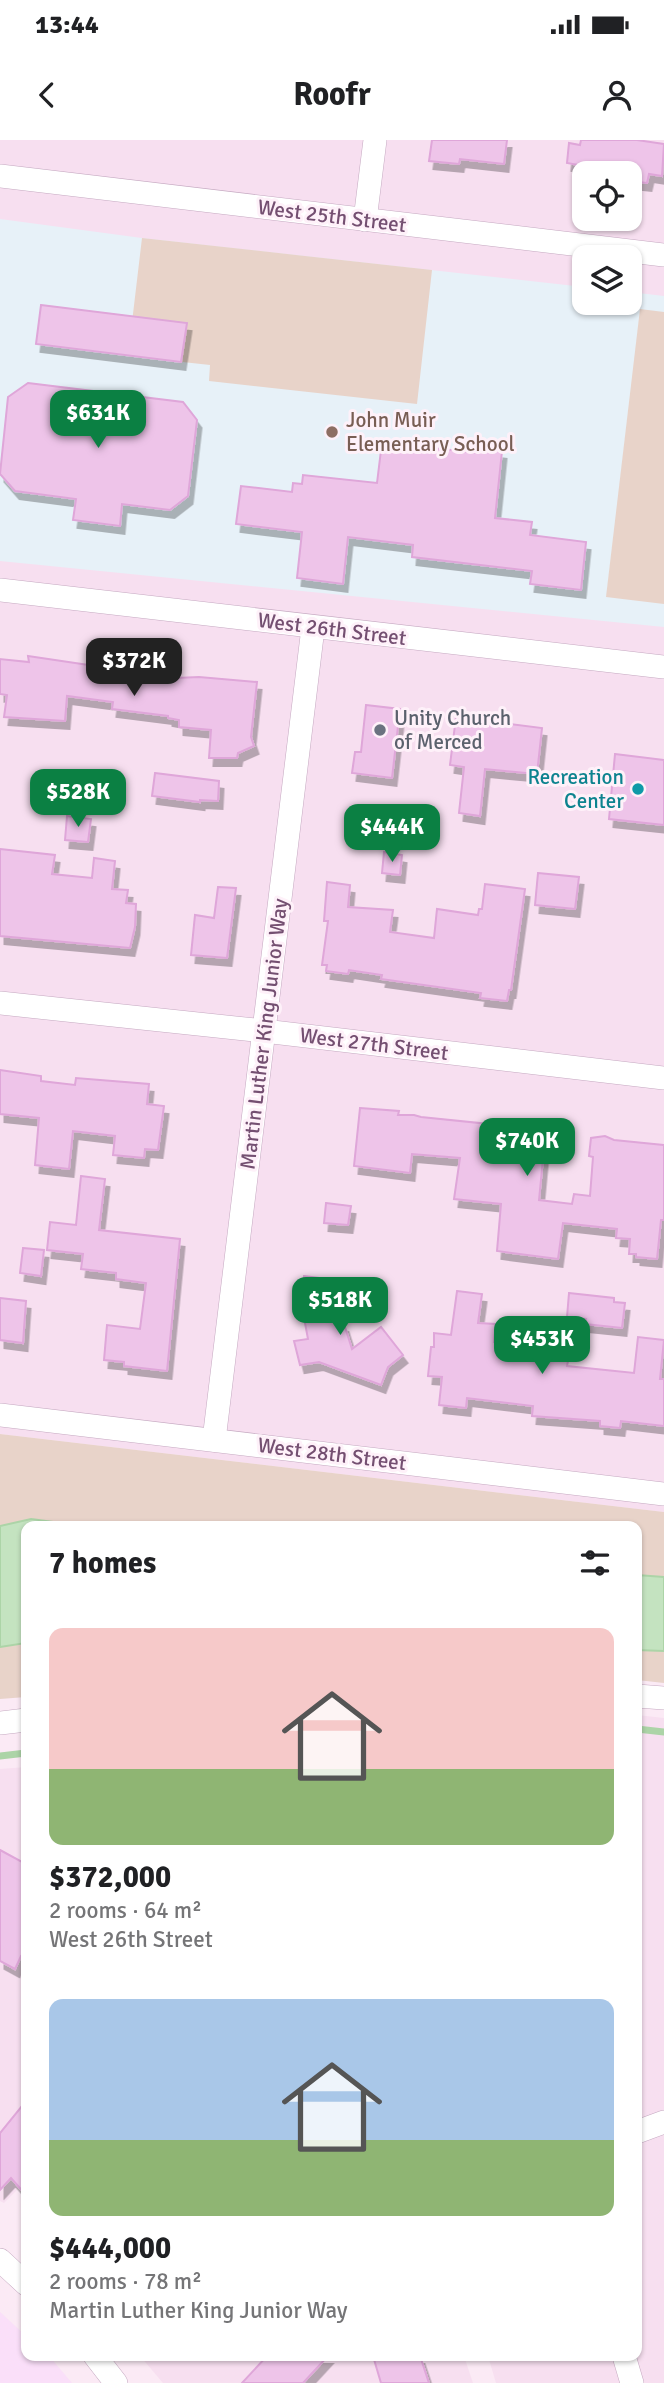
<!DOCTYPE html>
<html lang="en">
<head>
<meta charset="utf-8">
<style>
	:root { --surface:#fff; --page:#f6f6f6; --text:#202124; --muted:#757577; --accent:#0b8043 }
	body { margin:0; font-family:Signika,sans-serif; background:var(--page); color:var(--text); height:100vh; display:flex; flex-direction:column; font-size:26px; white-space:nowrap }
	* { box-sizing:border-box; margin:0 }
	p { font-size:23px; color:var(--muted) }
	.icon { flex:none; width:38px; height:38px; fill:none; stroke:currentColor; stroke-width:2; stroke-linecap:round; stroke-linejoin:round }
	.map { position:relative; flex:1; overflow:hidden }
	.panel { position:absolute; left:21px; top:1381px; width:621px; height:840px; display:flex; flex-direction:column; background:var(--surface); border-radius:14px; box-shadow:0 2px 5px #0004 }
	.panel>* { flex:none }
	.fabs { position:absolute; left:572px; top:21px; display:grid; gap:14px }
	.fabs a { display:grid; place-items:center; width:70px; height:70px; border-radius:14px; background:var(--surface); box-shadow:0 2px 5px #0004; font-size:35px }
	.price { position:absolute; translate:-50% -60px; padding:0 16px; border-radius:14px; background:var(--accent); color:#fff; font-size:23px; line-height:46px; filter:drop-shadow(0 2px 4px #0008) }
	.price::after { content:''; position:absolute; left:50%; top:42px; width:21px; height:16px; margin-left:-10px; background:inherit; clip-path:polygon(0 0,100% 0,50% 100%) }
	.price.selected { background:#222; color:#fff }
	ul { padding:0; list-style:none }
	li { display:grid; align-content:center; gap:14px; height:371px; padding:0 28px }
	li span { display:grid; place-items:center; height:217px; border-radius:14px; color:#555 }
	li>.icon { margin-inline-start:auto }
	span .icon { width:126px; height:126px; fill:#fffc; stroke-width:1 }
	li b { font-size:30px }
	h2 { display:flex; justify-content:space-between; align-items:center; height:84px; padding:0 28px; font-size:30px }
	.status { display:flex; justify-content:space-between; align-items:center; height:49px; padding:0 35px; background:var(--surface); direction:ltr }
	.status svg { height:19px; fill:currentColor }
	header { display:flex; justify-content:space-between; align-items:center; height:91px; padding:0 28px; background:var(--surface); font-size:32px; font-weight:700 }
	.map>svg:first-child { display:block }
	.residential { fill:#f7dff0; fill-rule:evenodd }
	.commercial { fill:#fadff9 }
	.education { fill:#e7f1f8 }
	.green { fill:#e8d3c9 }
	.water { fill:#c4e3c0; stroke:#acd4a7; stroke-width:2 }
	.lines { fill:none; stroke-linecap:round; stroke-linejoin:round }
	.stream { stroke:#acd4a7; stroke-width:7 }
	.building { fill:#eec4e9; stroke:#dfa6d9; stroke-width:2; filter:url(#shadow) }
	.minor-casing { stroke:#c5a9c1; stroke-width:24 }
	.minor { stroke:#fff; stroke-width:23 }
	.education-dot { fill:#8d6e63; stroke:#fef1f9; stroke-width:2.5 }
	.worship-dot { fill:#6b7280; stroke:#fef1f9; stroke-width:2.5 }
	.culture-dot { fill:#0f9aa8; stroke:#fef1f9; stroke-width:2.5 }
	.labels { text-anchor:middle; stroke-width:6; stroke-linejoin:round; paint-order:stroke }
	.street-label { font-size:21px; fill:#744f71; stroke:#fef1f9 }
	.education-label { font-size:21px; fill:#785e54; stroke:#fef1f9; text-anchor:start }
	.worship-label { font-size:21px; fill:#5b616d; stroke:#fef1f9; text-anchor:start }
	.culture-label { font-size:21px; fill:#0d838f; stroke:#fef1f9; text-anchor:end }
</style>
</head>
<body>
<div class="status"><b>13:44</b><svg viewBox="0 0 49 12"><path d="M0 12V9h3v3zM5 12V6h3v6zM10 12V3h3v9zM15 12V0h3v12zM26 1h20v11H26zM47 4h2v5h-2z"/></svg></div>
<header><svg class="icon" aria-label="back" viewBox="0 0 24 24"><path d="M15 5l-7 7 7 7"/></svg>Roofr<svg class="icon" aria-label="person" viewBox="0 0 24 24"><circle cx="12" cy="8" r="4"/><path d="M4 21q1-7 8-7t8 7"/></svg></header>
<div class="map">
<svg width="664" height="2243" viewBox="0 0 664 2243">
	<defs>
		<filter id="shadow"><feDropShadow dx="4.5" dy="8" stdDeviation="0" flood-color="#0004"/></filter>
	</defs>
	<rect width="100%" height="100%" fill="#fbeaf5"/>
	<g class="residential">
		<path d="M0 0H664V1372L0 1294ZM584 33H630V79H584ZM584 117H630V163H584Z"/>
		<path d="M637 1575 664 1578V2243H496L488 2216H637Z"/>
		<path d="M26 1627V2041L4 2063 0 2061V1629Z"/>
		<path d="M140 2216H464L473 2243H163Z"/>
	</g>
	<path class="commercial" d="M0 2172 26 2196V2216H49L72 2243H0Z"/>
	<path class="education" d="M0 79 142 98 584 147V163H630V152L664 156V487L0 421Z"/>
	<g class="green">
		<path d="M142 98 432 130 417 264 209 241 210 225 128 216Z"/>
		<path d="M640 169 664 172V464L606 457Z"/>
		<path d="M0 1294 664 1372V1543L637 1540V1386H26V1557L0 1559Z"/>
	</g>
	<g class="water">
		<path d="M31 1379 83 1386H26V1503L0 1507V1386Z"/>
		<path d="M637 1435 664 1437V1511L637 1510Z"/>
	</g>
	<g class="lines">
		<g class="stream">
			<path d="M637 1589 664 1592"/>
			<path d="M0 1616 26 1613"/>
		</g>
	</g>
	<g class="building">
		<path d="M432 0H507L504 24 460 19 459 24 429 21Z"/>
		<path d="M581 0H637L664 4 662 36 649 34 647 43 630 41V33H579V25L567 23 569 3 580 5Z"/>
		<path d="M41 165 187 183 181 222 36 204Z"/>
		<path d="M28 243 183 262 197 280 188 356 170 370 122 364 120 386 73 380 76 359 15 351 0 334 8 257Z"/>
		<path d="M382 302 477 313V308L502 311 495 378 532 382 530 395 586 402 581 450 530 444 532 431 412 417 413 405 348 397 343 444 297 438 302 392 236 384 241 346 292 352 293 343 302 344 303 335 377 343Z"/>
		<path d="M28 516 176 538 199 537 257 542 251 597 254 606 238 613 237 618H209L211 590 179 587V580L168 578V576L112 569 113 562 67 556 65 581 4 577 7 555 0 554V519L29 522Z"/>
		<path d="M366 565 400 569 392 638 352 633 355 612H361Z"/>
		<path d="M456 577 542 588 537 634 485 629 480 676 459 673 464 627 450 625Z"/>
		<path d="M615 614 664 620V685L609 679Z"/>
		<path d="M155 633 219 641 218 661 200 660V662L152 656Z"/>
		<path d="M67 676 91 679 88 702 65 700Z"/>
		<path d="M0 709 55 715 52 734 92 738 94 718 115 721 112 749 128 750 126 763 136 764 135 787 130 808 0 796Z"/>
		<path d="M384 712 402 715 400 735 382 733Z"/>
		<path d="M538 733 579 737 575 769 535 765Z"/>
		<path d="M327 742 350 745 348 767 393 770 390 792 434 798 437 769 478 775 479 769H482L485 744 525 749 511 850H509L507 861 480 858 481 853 381 839 382 835 349 830 348 834 326 831 327 825H322L328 781H324Z"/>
		<path d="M218 747 236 748 227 818 191 815 195 775 214 778Z"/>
		<path d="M0 930 41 936V941L75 945 76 938 149 944 147 964 164 966 158 1010 145 1009 144 1018 113 1015 115 996 73 991 69 1029 35 1025 39 978 0 974Z"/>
		<path d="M360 968 399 971 398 975H414L421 977 538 989 537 996 545 998 539 1060 572 1064 574 1054 590 1056 593 1017 589 1016 591 998 605 996 614 1000 664 1005V1080H661L657 1119 636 1117V1114H629L630 1099 616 1098 617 1089 563 1083 558 1119 497 1111 501 1064 454 1059 460 1018 412 1014 410 1033 354 1026Z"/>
		<path d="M81 1036 105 1039 99 1090 180 1099 167 1231 124 1226V1222L104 1220 107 1185 140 1189 146 1143 116 1139V1133L81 1129 83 1114 47 1110 50 1082 76 1085Z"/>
		<path d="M326 1063 351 1066 348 1085 324 1083Z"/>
		<path d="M23 1108 44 1110 41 1136 20 1133Z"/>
		<path d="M304 1136 336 1140 334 1165 337 1182 344 1184 352 1209 381 1187 403 1215 388 1227 381 1245 319 1222 300 1225 294 1201 308 1199 302 1167Z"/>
		<path d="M457 1151 482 1154 478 1183 496 1184 494 1202 514 1204 513 1210 557 1216 556 1220 568 1221 567 1226 634 1233 638 1197 664 1200 660 1239H664V1286L621 1281 620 1288 600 1286V1281L532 1276 533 1266 467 1258 466 1268 439 1265 442 1237 428 1236 431 1207H434V1193L451 1195Z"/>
		<path d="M569 1153 614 1158V1162L625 1163 622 1188 585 1184 586 1179 567 1177Z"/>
		<path d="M0 1158 26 1161 23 1203 0 1200Z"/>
		<path d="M0 1710 26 1724V1818L21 1816 15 1829 0 1821Z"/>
		<path d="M26 1961V2055L11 2038 0 2050V1993Z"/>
		<path d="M267 2216H328L303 2243H242Z"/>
		<path d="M373 2216H420L429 2243H381Z"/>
	</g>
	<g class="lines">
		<g class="minor-casing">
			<g id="minor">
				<path d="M0 36 664 115"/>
				<path d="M365 80 375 0"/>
				<path d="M0 450 664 527"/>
				<path d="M0 863 264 891 664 938"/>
				<path d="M0 1275 664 1354"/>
				<path d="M214 1300 313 488"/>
				<path d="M637 1556 664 1558"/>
				<path d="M0 1583 26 1580"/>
				<path d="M637 1992 664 1982"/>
				<path d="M0 2120 26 2144"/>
				<path d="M95 2216 116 2243"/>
				<path d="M624 2216 632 2243"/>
			</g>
		</g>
		<use href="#minor" class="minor"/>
	</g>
	<circle class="education-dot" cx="332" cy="292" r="7"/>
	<circle class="worship-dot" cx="380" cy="590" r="7"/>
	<circle class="culture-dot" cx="638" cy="649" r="7"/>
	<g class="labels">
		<g class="street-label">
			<text transform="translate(332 76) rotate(7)" y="7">West 25th Street</text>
			<text transform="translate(332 489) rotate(7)" y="7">West 26th Street</text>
			<text transform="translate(264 894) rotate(-83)" y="7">Martin Luther King Junior Way</text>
			<text transform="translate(374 904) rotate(7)" y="7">West 27th Street</text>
			<text transform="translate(332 1314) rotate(7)" y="7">West 28th Street</text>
		</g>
		<g class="education-label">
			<text x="346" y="287">John Muir<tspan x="346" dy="24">Elementary School</tspan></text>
		</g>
		<g class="worship-label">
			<text x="394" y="585">Unity Church<tspan x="394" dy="24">of Merced</tspan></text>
		</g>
		<g class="culture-label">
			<text x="624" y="644">Recreation<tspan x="624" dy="24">Center</tspan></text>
		</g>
	</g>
</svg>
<div class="fabs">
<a><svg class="icon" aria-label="locate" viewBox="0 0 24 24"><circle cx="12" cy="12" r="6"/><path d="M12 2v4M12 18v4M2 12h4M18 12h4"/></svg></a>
<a><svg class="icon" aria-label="layers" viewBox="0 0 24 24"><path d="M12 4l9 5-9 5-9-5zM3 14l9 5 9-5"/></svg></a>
</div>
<b class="price" style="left:98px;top:310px">$631K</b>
<b class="price selected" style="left:134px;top:558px">$372K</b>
<b class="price" style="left:78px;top:689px">$528K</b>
<b class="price" style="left:392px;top:724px">$444K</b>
<b class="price" style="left:527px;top:1038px">$740K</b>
<b class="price" style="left:340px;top:1197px">$518K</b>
<b class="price" style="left:542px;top:1236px">$453K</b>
<section class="panel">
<h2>7 homes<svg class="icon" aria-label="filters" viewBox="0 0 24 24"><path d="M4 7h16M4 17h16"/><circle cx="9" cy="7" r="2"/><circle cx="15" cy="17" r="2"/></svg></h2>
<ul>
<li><span style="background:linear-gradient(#f6c9c9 65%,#8fb573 0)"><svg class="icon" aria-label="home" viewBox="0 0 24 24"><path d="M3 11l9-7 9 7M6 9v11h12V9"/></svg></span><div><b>$372,000</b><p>2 rooms · 64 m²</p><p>West 26th Street</p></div></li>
<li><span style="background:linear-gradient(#a9c7e8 65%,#8fb573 0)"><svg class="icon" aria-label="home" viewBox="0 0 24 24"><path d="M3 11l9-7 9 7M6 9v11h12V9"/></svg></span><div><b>$444,000</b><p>2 rooms · 78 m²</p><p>Martin Luther King Junior Way</p></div></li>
</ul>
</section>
</div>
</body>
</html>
